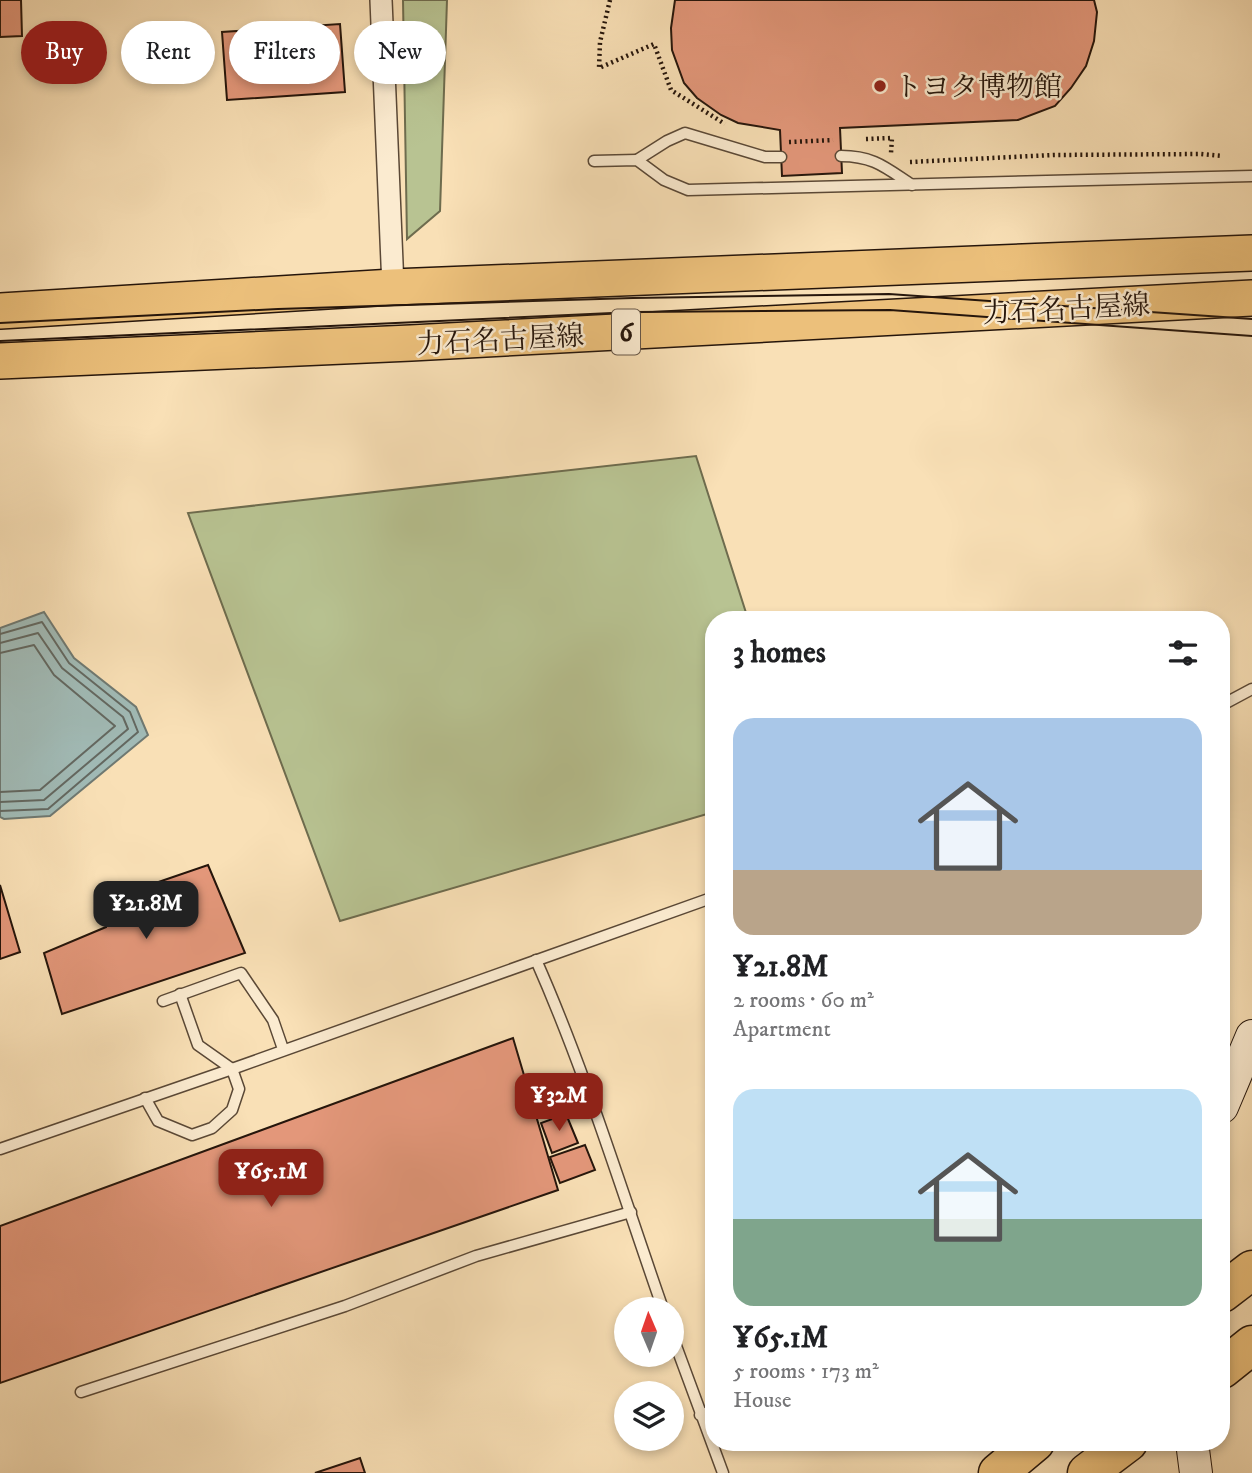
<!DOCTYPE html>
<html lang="en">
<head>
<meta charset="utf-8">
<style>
	:root { --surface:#fff; --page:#f6f6f6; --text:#202124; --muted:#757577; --accent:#8f2418 }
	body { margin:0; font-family:"IM FELL DW Pica","Noto Serif JP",serif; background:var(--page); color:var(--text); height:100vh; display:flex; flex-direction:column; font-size:26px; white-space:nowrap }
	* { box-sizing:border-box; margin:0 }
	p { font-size:23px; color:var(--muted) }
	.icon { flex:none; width:38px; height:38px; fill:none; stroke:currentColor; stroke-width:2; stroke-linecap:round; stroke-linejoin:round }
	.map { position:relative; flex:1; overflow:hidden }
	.sheet { position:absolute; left:705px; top:611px; width:525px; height:840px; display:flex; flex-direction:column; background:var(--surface); border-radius:28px; box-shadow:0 4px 10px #0003 }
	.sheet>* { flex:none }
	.hud { position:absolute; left:21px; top:21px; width:579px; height:63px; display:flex; gap:14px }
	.needle { width:46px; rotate:358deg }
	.tools { position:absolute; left:614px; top:1297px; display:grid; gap:14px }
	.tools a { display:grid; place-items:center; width:70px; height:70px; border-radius:50%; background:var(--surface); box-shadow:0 4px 10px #0003; font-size:35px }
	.price { position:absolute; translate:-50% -60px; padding:0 16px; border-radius:14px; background:var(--accent); color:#fff; font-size:23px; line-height:46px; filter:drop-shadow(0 2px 4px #0008) }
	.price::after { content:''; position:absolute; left:50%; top:42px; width:21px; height:16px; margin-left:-10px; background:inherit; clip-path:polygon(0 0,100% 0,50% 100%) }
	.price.selected { background:#222; color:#fff }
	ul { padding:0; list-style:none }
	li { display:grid; align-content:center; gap:14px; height:371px; padding:0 28px }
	li span { display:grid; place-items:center; height:217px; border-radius:21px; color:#555 }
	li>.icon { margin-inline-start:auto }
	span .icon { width:126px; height:126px; fill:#fffc; stroke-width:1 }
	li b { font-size:30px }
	h2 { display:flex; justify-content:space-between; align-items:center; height:84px; padding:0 28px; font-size:30px }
	.pill { padding:0 24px; border-radius:32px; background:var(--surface); box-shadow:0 4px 10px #0003; font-size:24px; line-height:63px }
	.pill.selected { background:var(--accent); color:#fff }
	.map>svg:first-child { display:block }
	.green { fill:#b8c392; stroke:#6e6c4e; stroke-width:2 }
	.water { fill:#a1bbb7; stroke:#6f7972; stroke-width:2 }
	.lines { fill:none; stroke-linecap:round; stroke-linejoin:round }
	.shore { stroke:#636861; stroke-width:2 }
	.building { fill:#e3977a; stroke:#25150b; stroke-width:2 }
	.lane-casing { stroke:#5a4836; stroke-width:13 }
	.street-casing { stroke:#5a4836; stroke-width:24 }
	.secondary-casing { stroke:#25150b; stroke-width:34 }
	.primary-casing { stroke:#25150b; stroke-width:38 }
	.highway-casing { stroke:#25150b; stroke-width:41 }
	.path { stroke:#25150b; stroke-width:4.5; stroke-dasharray:2 3.5; stroke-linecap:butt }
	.lane { stroke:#fbebd0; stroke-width:10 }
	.street { stroke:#fbebd0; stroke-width:21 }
	.secondary { stroke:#fbebd0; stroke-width:32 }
	.primary { stroke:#ecc07b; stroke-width:35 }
	.highway { stroke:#ecc07b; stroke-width:38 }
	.tram { stroke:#25150b; stroke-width:2 }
	.poi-dot { fill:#8f2418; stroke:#fbebd0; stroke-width:2.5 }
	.labels { text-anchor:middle; stroke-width:5; stroke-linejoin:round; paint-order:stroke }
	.shield { fill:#fbebd0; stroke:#655546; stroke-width:2 }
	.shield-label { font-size:26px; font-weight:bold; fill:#25150b }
	.poi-label { font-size:28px; fill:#25150b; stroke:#fbebd0; text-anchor:start }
	.street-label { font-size:28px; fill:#25150b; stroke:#fbebd0 }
</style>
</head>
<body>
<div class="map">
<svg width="1252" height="1473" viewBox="0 0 1252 1473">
	<rect width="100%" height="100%" fill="#f9e0b6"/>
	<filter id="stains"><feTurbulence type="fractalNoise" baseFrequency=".00286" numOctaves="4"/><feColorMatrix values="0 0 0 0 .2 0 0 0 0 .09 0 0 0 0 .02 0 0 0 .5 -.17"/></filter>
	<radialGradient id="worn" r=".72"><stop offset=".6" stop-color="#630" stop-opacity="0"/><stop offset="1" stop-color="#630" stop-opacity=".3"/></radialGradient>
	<g class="green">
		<path d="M403 0H447L440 211 407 239Z"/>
		<path d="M696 456 748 619 714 620V812L340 921 188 513Z"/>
	</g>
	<path class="water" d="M44 612 74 658 136 707 148 735 50 816 4 819 0 817V628Z"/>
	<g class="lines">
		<g class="shore">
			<path d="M0 634 42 622 69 663 130 712 138 732 48 809 0 811"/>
			<path d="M0 643 38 633 62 668 123 717 128 729 44 800 0 802"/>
			<path d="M0 653 34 645 54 675 115 726 40 790 0 792"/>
		</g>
	</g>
	<g class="building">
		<path d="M0 0H21L22 36 0 37Z"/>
		<path d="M675 0H1094L1097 12 1094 41 1086 66 1071 88 1055 106 1018 120 840 128 842 173 782 176 780 130 738 123 721 115 697 98 684 83 672 50 671 28Z"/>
		<path d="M340 24 345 92 227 100 222 32Z"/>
		<path d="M208 865 245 953 62 1014 44 953 106 927 103 901Z"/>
		<path d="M0 885 20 952 0 959Z"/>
		<path d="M513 1038 558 1190 0 1383V1226Z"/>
		<path d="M566 1114 578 1143 552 1153 541 1123Z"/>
		<path d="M585 1145 595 1170 560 1183 550 1157Z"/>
		<path d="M360 1458 365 1473H315Z"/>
	</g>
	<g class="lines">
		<g class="lane-casing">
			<g id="lane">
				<path d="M841 156C874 156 886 168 912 185"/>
				<path d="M637 160 667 141 685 133 765 157H781"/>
				<path d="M594 161 637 160 664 180 688 190 1252 176"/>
				<path d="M1222 705 1252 689"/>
				<path d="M536 960C586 1073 622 1192 663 1309"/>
				<path d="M163 1001 241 973 273 1020 283 1049"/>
				<path d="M145 1098 158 1121 192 1135 212 1128 232 1110 239 1089 232 1069 198 1045 180 994"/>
				<path d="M0 1149 232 1069 714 897"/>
				<path d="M672 1335 723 1473"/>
				<path d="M81 1392 345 1306 476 1256 631 1212"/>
				<path d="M700 1415 714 1410"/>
			</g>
		</g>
		<g class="street-casing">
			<path id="street" d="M381 0 393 287"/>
		</g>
		<g class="secondary-casing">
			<g id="secondary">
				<path d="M1222 1107 1252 1036"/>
				<path d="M1192 1442 1196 1473"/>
			</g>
		</g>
		<g class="primary-casing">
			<g id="primary">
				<path d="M0 311 393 287 1252 253"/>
				<path d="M0 361 411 343 1252 298"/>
			</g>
		</g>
		<g class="highway-casing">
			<g id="highway">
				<path d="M1222 1293 1252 1270"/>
				<path d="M1222 1369 1252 1345"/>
				<path d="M998 1473 1035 1442"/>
				<path d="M1087 1473 1128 1442"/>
			</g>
		</g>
		<g class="path">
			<path d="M610 0 600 42 599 68 654 44 671 90 725 124"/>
			<path d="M866 139 892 138 891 153"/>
			<path d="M789 142 833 140"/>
			<path d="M910 162 1053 155 1201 154 1223 156"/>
		</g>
		<use href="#lane" class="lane"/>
		<use href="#street" class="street"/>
		<use href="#secondary" class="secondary"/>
		<use href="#primary" class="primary"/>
		<use href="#highway" class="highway"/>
		<g class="tram">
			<path d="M0 323 278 309 633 298 889 294 1252 319"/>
			<path d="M0 341 634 312 890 310 1252 336"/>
		</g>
	</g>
	<circle class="poi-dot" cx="880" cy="86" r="7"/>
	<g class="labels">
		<rect class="shield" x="612" y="309.5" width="28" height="45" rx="5"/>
		<g class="shield-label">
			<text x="626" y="341">6</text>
		</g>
		<g class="poi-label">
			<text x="894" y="96">トヨタ博物館</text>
		</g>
		<g class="street-label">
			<text transform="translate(1066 308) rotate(-3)" y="10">力石名古屋線</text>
			<text transform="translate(500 339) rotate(-3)" y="10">力石名古屋線</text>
		</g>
	</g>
	<rect width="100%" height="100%" filter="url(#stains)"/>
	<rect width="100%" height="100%" fill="url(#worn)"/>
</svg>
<div class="tools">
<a><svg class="needle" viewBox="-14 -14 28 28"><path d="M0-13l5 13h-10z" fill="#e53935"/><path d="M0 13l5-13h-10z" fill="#757577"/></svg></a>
<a><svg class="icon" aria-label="layers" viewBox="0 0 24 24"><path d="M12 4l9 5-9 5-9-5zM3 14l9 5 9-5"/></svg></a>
</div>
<b class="price selected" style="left:146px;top:941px">¥21.8M</b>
<b class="price" style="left:559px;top:1133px">¥32M</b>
<b class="price" style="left:271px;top:1209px">¥65.1M</b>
<div class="hud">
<a class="pill selected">Buy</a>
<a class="pill">Rent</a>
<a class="pill">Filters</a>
<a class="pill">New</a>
</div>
<section class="sheet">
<h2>3 homes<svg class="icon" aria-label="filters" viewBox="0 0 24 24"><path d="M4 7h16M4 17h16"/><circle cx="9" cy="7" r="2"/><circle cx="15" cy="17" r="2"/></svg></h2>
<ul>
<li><span style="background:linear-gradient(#a9c7e8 70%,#b9a48a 0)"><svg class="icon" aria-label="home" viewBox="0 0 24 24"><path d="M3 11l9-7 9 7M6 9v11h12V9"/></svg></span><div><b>¥21.8M</b><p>2 rooms · 60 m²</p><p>Apartment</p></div></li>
<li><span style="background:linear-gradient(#bfe0f5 60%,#7fa58c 0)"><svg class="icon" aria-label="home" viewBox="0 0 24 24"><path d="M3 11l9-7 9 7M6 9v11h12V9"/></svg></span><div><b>¥65.1M</b><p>5 rooms · 173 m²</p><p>House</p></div></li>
</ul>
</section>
</div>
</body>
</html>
